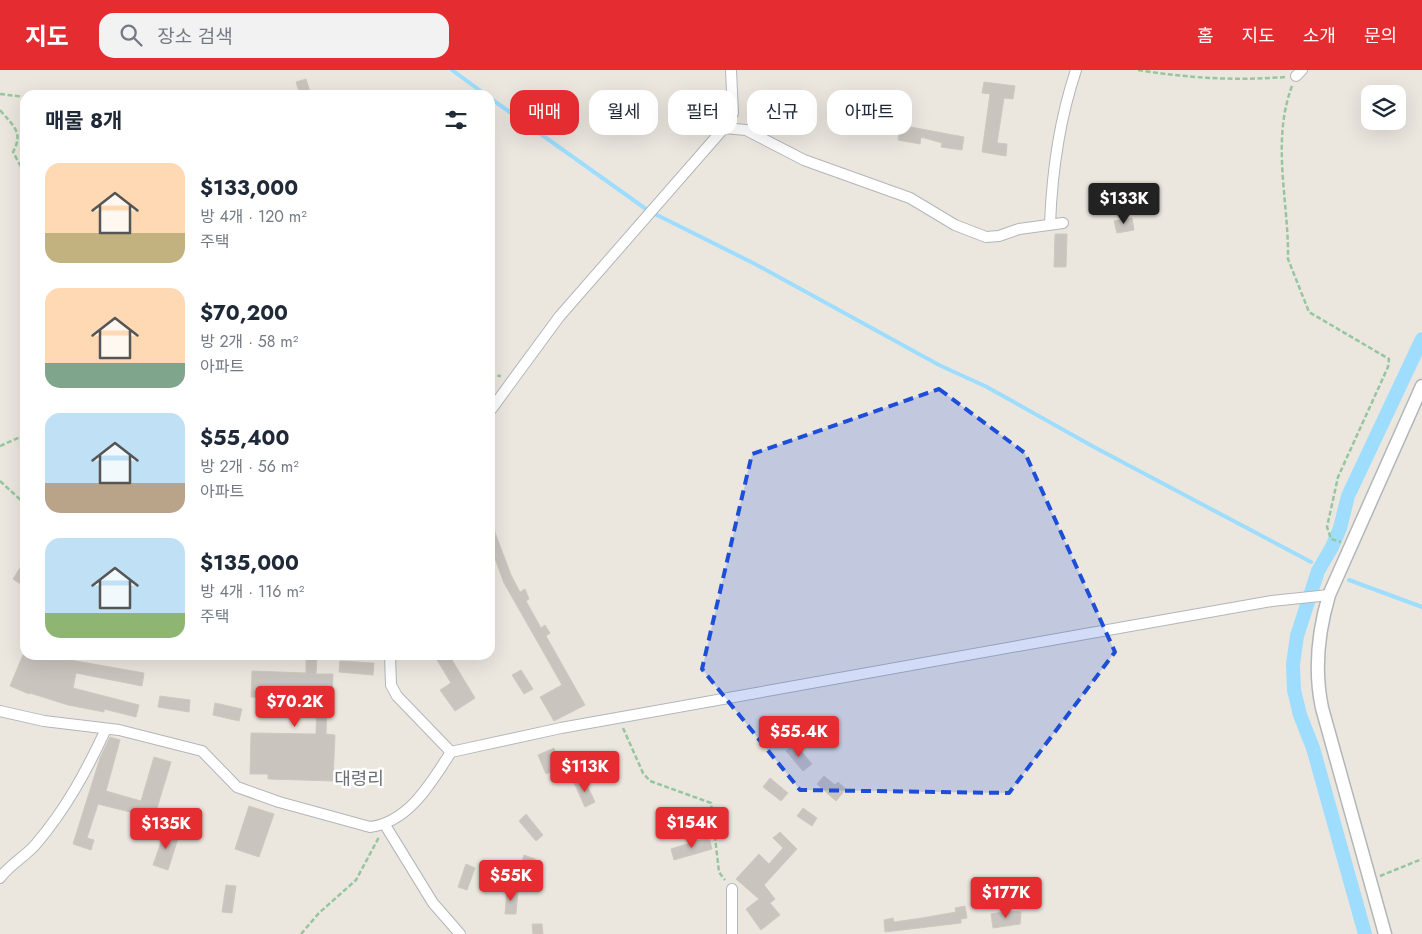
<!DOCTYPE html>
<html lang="ko">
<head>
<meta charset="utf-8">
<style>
	:root { --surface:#fff; --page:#f2f2f3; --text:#1f2937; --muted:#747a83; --accent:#e42c31 }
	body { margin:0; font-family:Jost,"Noto Sans KR",sans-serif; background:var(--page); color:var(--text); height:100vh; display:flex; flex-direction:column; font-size:19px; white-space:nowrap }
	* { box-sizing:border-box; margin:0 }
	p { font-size:16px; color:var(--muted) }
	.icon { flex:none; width:28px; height:28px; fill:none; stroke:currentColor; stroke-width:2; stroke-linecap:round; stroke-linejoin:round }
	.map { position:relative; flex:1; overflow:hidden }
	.drawer { position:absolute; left:20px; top:20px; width:475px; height:570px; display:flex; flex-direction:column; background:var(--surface); border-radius:15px; box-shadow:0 5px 20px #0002 }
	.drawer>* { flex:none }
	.top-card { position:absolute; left:510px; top:20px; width:475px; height:45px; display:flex; gap:10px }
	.controls { position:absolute; left:1361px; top:15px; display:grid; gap:10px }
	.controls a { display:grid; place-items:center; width:45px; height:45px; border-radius:10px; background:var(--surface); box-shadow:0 5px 20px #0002; font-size:25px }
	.price { position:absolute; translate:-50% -42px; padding:0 11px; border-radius:5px; background:var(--accent); color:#fff; font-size:16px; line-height:32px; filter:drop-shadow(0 1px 2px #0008) }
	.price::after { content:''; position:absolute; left:50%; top:30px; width:15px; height:11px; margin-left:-8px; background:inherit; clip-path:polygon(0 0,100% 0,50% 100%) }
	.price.active { background:#222; color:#fff }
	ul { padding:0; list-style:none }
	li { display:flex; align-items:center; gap:15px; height:125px; padding:0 25px }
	li span { display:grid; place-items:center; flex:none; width:140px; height:100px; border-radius:15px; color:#555 }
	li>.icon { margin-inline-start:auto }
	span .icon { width:60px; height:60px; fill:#fffc; stroke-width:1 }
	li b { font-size:21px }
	h2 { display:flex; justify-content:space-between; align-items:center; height:60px; padding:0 25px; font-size:21px }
	.pill { padding:0 18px; border-radius:15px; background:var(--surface); box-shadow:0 5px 20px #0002; font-size:18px; line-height:45px }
	.pill.active { background:var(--accent); color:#fff }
	header { display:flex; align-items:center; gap:30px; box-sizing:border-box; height:70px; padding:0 25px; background:var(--accent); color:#fff }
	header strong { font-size:24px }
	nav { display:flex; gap:28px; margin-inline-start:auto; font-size:18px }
	.search { width:350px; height:45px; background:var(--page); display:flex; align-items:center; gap:12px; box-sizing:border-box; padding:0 18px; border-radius:15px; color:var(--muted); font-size:19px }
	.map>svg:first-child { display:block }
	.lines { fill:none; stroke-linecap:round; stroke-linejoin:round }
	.stream { stroke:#9eddfd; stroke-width:4 }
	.canal { stroke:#9eddfd; stroke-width:14 }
	.building { fill:#c9c4be; stroke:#d0c8be }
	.minor-casing { stroke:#b2b6ba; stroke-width:12 }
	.tertiary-casing { stroke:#b2b6ba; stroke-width:15 }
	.path { stroke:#96c69f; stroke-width:2.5; stroke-dasharray:5 2.5; stroke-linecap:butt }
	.minor { stroke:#fff; stroke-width:10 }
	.tertiary { stroke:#fff; stroke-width:12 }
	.marked { fill:#1d4ed8; fill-opacity:0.2; stroke:#1d4ed8; stroke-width:4; stroke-dasharray:10 6; stroke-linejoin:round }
	.labels { text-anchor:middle; stroke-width:5; stroke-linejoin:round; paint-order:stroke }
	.quarter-label { font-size:18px; fill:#696f72; stroke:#fff }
</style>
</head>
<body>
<header>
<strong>지도</strong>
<div class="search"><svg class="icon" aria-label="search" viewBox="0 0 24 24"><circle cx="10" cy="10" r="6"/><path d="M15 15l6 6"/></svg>장소 검색</div>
<nav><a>홈</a><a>지도</a><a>소개</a><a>문의</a></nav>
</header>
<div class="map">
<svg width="1422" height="864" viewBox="0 0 1422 864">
	<rect width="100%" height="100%" fill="#ebe7df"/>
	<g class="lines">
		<g class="stream">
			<path d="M452 0 486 25"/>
			<path d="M490 28 646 139"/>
			<path d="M655 144 755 194 939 295 987 317 1094 377 1311 492"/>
			<path d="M1349 510 1422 537"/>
		</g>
		<path class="canal" d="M1365 864 1313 678 1300 645 1294 620 1293 594 1297 566 1318 501 1332 477 1340 458 1348 426 1422 269"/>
	</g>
	<g class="building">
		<path d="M306 9 311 25H300L296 12Z"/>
		<path d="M984 12 1015 16 1013 29 1004 28 997 73 1007 74 1006 86 982 82 990 24 982 23Z"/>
		<path d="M900 55 964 67 962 80 941 77 942 73 921 67 920 74 898 70Z"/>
		<path d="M1132 148 1134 160 1117 163 1114 151Z"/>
		<path d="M1055 164H1067L1066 197H1054Z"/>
		<path d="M490 449 511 505 520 522 525 519 529 529 526 531 541 558 545 555 550 563 546 566 585 635 554 651 540 627 562 615 504 513 490 475Z"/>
		<path d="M25 490V517L13 509Z"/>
		<path d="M23 585H42L144 603 142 616 76 603 73 618 139 635 136 647 104 639V642L68 635 30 623 29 624 10 616Z"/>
		<path d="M434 585H449L475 628 455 641 440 620 451 613Z"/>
		<path d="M306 586 317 587 316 604H333L332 630H327L326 664 335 665 333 711 268 709V704H250L251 663 316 664 317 630 251 627 252 601 306 603Z"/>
		<path d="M340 591 374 593 373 605 339 602Z"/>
		<path d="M521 600 533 619 524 624 512 605Z"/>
		<path d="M160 626 190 630 189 642 158 637Z"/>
		<path d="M215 633 242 639 239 651 213 645Z"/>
		<path d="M110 667 120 670 106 721 141 731 154 687 171 692 154 748 98 734 87 768 94 770 91 780 73 774 100 688Z"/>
		<path d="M795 674 812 694 803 701 786 681Z"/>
		<path d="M554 678 558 688 568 683 577 706 568 710 562 697 546 704 538 685Z"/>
		<path d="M824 706 835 715 838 712 846 719 836 731 817 714Z"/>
		<path d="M770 708 788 723 781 731 763 717Z"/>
		<path d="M584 709 595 732 585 737 574 713Z"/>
		<path d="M249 736 274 744 259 787 235 779Z"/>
		<path d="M803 738 817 748 812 756 797 746Z"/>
		<path d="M526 744 543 765 536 771 519 751Z"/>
		<path d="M165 761 179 765 168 800 153 795Z"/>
		<path d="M780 762 797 779 764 815 775 829 770 833 780 845 761 860 746 839 759 829 736 809 759 784 769 794 783 778 773 768Z"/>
		<path d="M709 767 712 779 674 790 671 779Z"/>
		<path d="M524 785 535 789 528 811 517 808Z"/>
		<path d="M466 794 475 798 467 820 458 817Z"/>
		<path d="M226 815 236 816 232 843 222 842Z"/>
		<path d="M507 819 518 820 516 844H505Z"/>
		<path d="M965 836 967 848 961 849V853L885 862 884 850 893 848 894 852 922 848 956 842 955 838Z"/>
		<path d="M1007 841 1021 842 1020 854 993 858 991 844Z"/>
		<path d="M532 854H542L543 864H533Z"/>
	</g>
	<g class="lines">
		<g class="minor-casing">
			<g id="minor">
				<path d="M1296 6 1302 0"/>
				<path d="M724 58 746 60 804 90 910 128 955 155 986 167 999 166 1019 159 1063 153"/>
				<path d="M1050 154C1052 101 1059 51 1076 0"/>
				<path d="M490 341 559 247 724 58 733 43 731 0"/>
				<path d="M390 585 391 615 397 626 451 682"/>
				<path d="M0 641 44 651 119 660 202 681 237 717 279 732 370 757C409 752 431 713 451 682L561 658 1057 569 1272 531 1329 525"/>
				<path d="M385 755 433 833 460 864"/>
				<path d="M0 808C9 795 26 786 36 774 66 739 87 700 106 659"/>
				<path d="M732 819V864"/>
			</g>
		</g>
		<g class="tertiary-casing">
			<path id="tertiary" d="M1385 864 1322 638C1314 600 1318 562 1329 525L1422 316"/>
		</g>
		<g class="path">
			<path d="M1138 0C1188 8 1235 11 1285 7"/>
			<path d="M1292 16C1271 72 1289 132 1288 189L1309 242 1389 289 1388 297 1338 407 1327 457 1331 469 1341 472"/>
			<path d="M0 24 25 27"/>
			<path d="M0 40C13 56 24 62 13 82L25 104"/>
			<path d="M490 305 501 306"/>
			<path d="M0 376 25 365"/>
			<path d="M0 411 25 434"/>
			<path d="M623 658 643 703 650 711 711 733 719 802 725 810"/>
			<path d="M1380 806 1422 789"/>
			<path d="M301 864 319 843 356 810 379 767"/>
		</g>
		<use href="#minor" class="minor"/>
		<use href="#tertiary" class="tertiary"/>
	</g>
	<path class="marked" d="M939 319 1025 383 1115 582 1009 723 800 720 702 599 752 384Z"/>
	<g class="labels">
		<g class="quarter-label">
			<text x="359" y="715">대령리</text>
		</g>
	</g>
</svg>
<div class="controls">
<a><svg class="icon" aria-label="layers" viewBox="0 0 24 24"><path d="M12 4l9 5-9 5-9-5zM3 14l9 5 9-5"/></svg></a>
</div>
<b class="price active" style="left:1124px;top:155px">$133K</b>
<b class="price" style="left:295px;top:658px">$70.2K</b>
<b class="price" style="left:799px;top:688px">$55.4K</b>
<b class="price" style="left:585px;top:723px">$113K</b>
<b class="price" style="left:692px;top:779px">$154K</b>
<b class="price" style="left:166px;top:780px">$135K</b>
<b class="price" style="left:511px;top:832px">$55K</b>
<b class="price" style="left:1006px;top:849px">$177K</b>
<div class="top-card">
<a class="pill active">매매</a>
<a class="pill">월세</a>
<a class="pill">필터</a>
<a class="pill">신규</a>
<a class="pill">아파트</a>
</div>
<section class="drawer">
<h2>매물 8개<svg class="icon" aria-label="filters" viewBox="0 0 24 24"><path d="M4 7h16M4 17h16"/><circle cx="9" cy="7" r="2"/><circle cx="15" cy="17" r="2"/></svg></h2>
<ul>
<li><span style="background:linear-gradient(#ffd9b3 70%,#c2b280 0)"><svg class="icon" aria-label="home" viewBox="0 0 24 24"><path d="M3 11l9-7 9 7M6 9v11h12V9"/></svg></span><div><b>$133,000</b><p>방 4개 · 120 m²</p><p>주택</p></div></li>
<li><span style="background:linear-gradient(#ffd9b3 75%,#7fa58c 0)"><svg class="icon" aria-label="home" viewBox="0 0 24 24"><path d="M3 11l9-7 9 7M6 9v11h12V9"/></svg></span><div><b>$70,200</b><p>방 2개 · 58 m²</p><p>아파트</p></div></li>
<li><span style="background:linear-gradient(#bfe0f5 70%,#b9a48a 0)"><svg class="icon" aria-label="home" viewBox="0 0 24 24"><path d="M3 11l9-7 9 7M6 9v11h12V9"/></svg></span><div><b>$55,400</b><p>방 2개 · 56 m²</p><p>아파트</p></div></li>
<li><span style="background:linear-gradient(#bfe0f5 75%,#8fb573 0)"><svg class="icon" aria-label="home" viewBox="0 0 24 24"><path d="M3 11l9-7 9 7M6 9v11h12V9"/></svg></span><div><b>$135,000</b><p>방 4개 · 116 m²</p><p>주택</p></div></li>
</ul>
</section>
</div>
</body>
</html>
